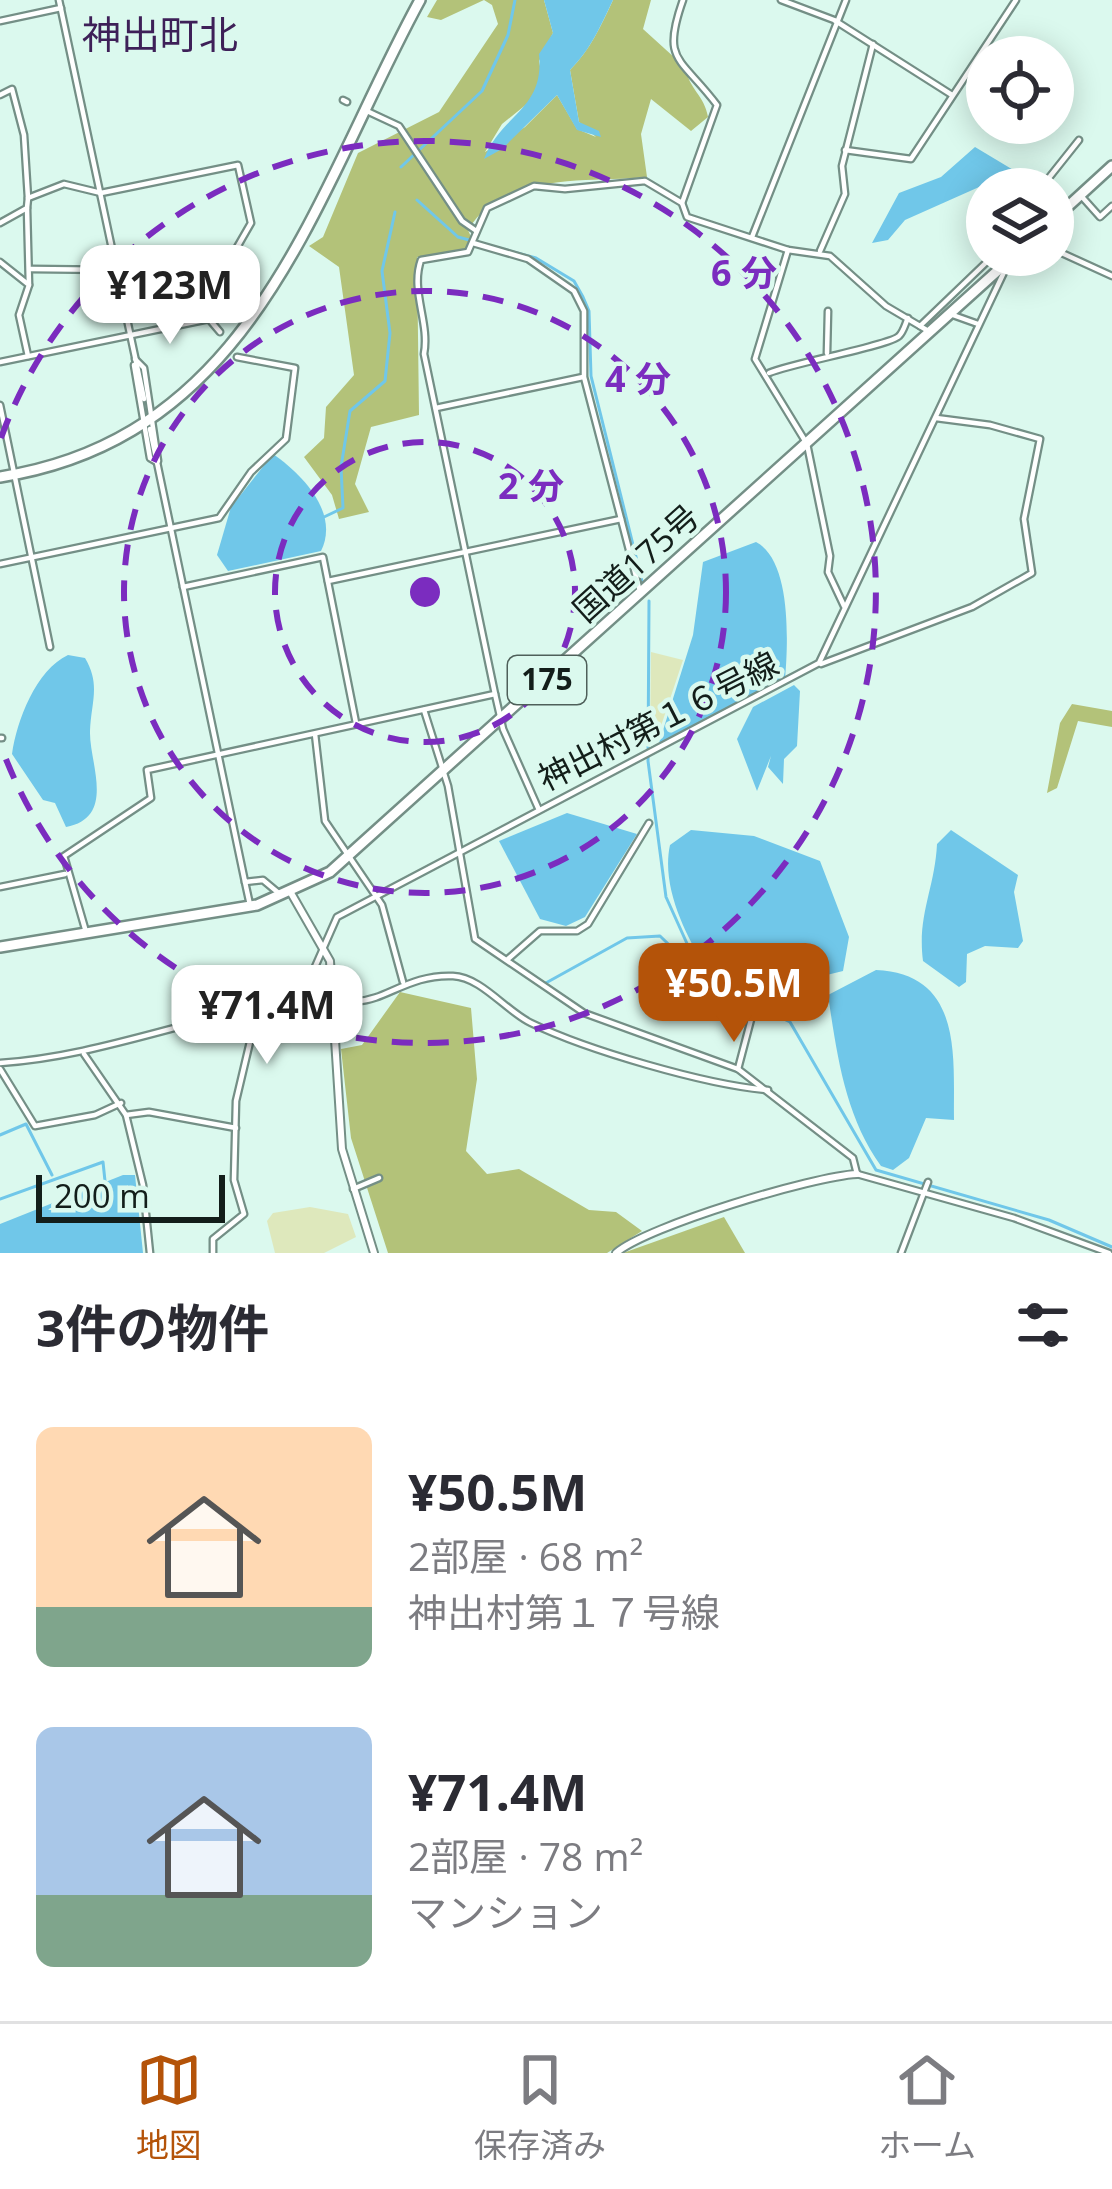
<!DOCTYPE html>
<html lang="ja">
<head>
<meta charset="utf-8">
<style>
	:root { --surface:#fff; --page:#f2f2f3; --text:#2b2b33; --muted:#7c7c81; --line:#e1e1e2; --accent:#b45309 }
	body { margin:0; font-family:"Open Sans","Noto Sans JP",sans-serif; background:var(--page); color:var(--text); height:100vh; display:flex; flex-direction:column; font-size:45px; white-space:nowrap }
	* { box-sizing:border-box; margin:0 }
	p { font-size:39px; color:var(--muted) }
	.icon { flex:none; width:66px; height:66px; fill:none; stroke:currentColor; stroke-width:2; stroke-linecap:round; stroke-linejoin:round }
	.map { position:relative; height:1253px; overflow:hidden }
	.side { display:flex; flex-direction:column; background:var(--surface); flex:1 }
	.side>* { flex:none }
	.buttons { position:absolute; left:966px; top:36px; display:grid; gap:24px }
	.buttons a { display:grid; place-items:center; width:108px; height:108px; border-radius:50%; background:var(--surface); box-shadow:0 6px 30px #0003; font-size:60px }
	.scale { position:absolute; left:36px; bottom:30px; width:189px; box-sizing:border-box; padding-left:12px; border:6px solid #131e1a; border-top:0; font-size:33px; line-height:42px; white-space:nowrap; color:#131e1a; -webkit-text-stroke:9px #dbf9ee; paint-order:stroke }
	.price { position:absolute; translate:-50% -102px; padding:0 27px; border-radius:24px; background:#fff; color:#222; font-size:39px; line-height:78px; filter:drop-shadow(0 3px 6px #0008) }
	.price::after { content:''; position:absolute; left:50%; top:72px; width:36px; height:27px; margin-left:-18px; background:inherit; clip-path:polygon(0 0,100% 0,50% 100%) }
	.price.active { background:var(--accent); color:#fff }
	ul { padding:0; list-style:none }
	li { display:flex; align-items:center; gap:36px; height:300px; padding:0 36px }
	li span { display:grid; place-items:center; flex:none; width:336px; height:240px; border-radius:18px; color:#555 }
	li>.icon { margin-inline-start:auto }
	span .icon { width:144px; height:144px; fill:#fffc; stroke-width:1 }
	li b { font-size:51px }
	h2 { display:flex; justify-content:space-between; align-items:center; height:144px; padding:0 36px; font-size:51px }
	.tab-bar { display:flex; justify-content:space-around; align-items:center; height:168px; border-top:3px solid var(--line); background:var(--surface); font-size:33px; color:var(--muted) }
	.tab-bar a { display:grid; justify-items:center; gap:6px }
	.tab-bar .active { color:var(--accent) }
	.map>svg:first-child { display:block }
	.green { fill:#dee8bc }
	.forest { fill:#b3c279 }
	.water { fill:#70c7e9 }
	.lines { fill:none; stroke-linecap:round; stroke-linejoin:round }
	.stream { stroke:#70c7e9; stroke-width:3 }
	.minor-casing { stroke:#748f86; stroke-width:9 }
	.tertiary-casing { stroke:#748f86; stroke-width:10 }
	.trunk-casing { stroke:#748f86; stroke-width:14 }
	.minor { stroke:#fff; stroke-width:4.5 }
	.tertiary { stroke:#fff; stroke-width:6 }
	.trunk { stroke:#fff; stroke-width:9 }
	.ring { fill:none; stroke:#7b2cbf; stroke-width:6; stroke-dasharray:21 15 }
	.labels { text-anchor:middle; stroke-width:9; stroke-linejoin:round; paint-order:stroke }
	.shield { fill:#dbf9ee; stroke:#4f605a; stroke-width:3 }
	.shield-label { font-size:30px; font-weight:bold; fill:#131e1a }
	.street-label { font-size:33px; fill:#131e1a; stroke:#dbf9ee }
	.quarter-label { font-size:39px; fill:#3e2058; stroke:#dbf9ee }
	.centre { fill:#7b2cbf; stroke:#dbf9ee; stroke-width:6 }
	.ring-label { font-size:36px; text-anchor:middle; font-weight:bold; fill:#7b2cbf; stroke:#dbf9ee; stroke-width:9; stroke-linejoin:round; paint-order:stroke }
</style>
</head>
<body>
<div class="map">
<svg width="1112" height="1253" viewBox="0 0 1112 1253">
	<rect width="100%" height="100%" fill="#dbf9ee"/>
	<g class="green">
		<path d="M651 652 683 660 657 738 650 742Z"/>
		<path d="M310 1207 348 1214 356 1237 324 1253H275L267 1221 273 1213Z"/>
	</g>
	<g class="forest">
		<path d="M437 0H544L553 33 539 61 542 76 533 99 502 124 485 152 525 127 557 95 577 129 596 137 579 122 570 70C590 50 601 26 613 0H651L643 29 686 68C688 88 705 96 708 117L691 131 651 99 641 134 647 177C586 183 504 171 468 230L471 237 466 248 435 258 417 257 419 415 371 427 355 484 369 512 339 519 332 495 304 457 324 438 326 407 354 375 339 267 309 246 323 237 358 153 439 112 498 24 492 5 484 0 441 20 427 17Z"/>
		<path d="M1072 704 1112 711V727L1078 721 1057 788 1047 793 1060 723Z"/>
		<path d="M400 992 471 1008 477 1079 466 1151 487 1174 519 1169 589 1210 616 1212 642 1231 607 1253H388L351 1138 341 1049 362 1045Z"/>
		<path d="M724 1217 745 1253H623Z"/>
	</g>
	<g class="water">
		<path d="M544 0H613C600 27 591 49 570 70L579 122 599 131 601 137 577 130 557 95 502 149 484 159C501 114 545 110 539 54L553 33Z"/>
		<path d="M975 147 1015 171 905 220 888 240 872 243 899 193 941 177Z"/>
		<path d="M273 454C306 477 339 515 321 551L228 571 217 555 231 507Z"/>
		<path d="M756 542C792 561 788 644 785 680L659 743 693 635 703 562Z"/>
		<path d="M68 655 85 658C101 685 91 702 90 731 89 763 117 817 66 827L55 803 43 800 12 754C17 720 36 670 68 655Z"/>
		<path d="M794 685 800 691 797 746 784 759 783 784 768 767 771 756 757 791 737 739 753 707Z"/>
		<path d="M567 813 637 834 585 917 566 926 540 919 499 841Z"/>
		<path d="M691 830 754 836 820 861 849 937 843 971 794 983 750 962 737 973 705 967C685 933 661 886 670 845Z"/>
		<path d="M951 830 1018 875 1014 892 1023 941 1018 948 985 946 967 954 966 982 959 987 923 961C917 915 935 888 937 844Z"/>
		<path d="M876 970C964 974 953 1058 954 1120L926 1118 909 1158 893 1170 881 1166C845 1116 837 1055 828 995Z"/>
		<path d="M123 1175H135L143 1253H0V1224Z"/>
	</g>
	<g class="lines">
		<g class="stream">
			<path d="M401 167 482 91 508 35 515 0"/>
			<path d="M417 200 458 237 536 258 574 281 583 297 589 311 591 376 643 585"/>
			<path d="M324 517 343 508 341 467 350 411 385 381 390 333 382 271 395 212"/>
			<path d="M649 601 648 761 666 897 703 979 790 1022 876 1170 1049 1220 1112 1247"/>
			<path d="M697 966 700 972 694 975 691 970Z"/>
			<path d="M544 984 627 938 660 936 694 969"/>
			<path d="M0 1135 26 1124 52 1175"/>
			<path d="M0 1199 103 1162 105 1181"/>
		</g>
		<g class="minor-casing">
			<g id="minor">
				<path d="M59 0 144 399"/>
				<path d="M781 0 834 20 952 95"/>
				<path d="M0 21 61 8"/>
				<path d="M0 95 12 89 24 135 28 198 27 208 0 223"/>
				<path d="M343 100 347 102"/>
				<path d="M369 112 399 126 462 221 475 230"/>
				<path d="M845 150 911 159 1016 0"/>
				<path d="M1040 189 1079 140"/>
				<path d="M28 198 64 184 101 193 238 165 251 223 232 256 222 297 206 298 209 319"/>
				<path d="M1083 198 1100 217 1112 206"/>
				<path d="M682 203 717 105C680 56 661 62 683 0"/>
				<path d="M27 208 29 285"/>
				<path d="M752 237 846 0"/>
				<path d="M473 243 528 259 574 291 584 311V377L639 588"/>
				<path d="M1053 249 1112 276"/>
				<path d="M788 250 755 359 807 444 830 556 828 572 844 606"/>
				<path d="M820 251 845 194 842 166 873 44"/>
				<path d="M0 262 29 285 19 315 28 356"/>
				<path d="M31 269 117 270"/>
				<path d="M950 314 978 324"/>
				<path d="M920 326 994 255"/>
				<path d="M827 353 828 311"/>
				<path d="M135 359 144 368 158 461"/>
				<path d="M0 362 209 319 220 332"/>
				<path d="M134 365 150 458 157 462"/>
				<path d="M769 373C793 363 891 345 899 336 904 331 905 324 908 318"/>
				<path d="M0 405 50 647"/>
				<path d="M436 408 583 377"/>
				<path d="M150 429 245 882 263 880 281 895"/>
				<path d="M0 564 219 518 251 472 286 439 295 368 237 357"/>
				<path d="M328 581 621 519"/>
				<path d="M183 587 323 557 356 723"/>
				<path d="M821 664 972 607 1032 573 1024 519 1040 439 990 425 936 418"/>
				<path d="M424 710 448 786 475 939 584 1013 738 1069 853 1158 857 1174 1014 1218 1109 1253"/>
				<path d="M315 734 325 821 382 905 403 982"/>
				<path d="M0 738H2"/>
				<path d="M539 810 503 729 495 694 424 354C430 322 410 291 421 260L468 252 487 208 534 186 565 189 645 181 682 203 687 217 788 250 830 256 886 306 930 332"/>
				<path d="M245 882 250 905"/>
				<path d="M0 887 65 874"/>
				<path d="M86 932 64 856 151 798 147 770 495 694"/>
				<path d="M508 959 540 931H577L588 924 649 823"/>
				<path d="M650 964 680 971 694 982"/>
				<path d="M300 1001 337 917 819 663 1006 268"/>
				<path d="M84 1054 126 1115 143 1185 150 1253"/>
				<path d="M0 1063C90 1057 171 1025 258 1008 295 1000 322 1003 358 1001 386 1000 410 974 453 976 481 977 506 1011 531 1023 587 1050 706 1085 768 1090"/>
				<path d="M0 1069 35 1126 95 1115 121 1103"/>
				<path d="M738 1069 754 1008"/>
				<path d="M126 1115 149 1112 236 1128"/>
				<path d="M353 1189 379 1178"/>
				<path d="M213 1253V1239L244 1214 234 1180 236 1101 258 1008"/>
				<path d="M901 1253 928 1182"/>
			</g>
		</g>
		<g class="tertiary-casing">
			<g id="tertiary">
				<path d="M291 893 330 961 342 1149 374 1253"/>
				<path d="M616 1253C647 1226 814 1176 857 1174"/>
			</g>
		</g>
		<g class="trunk-casing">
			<g id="trunk">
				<path d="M1053 220 1112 166"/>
				<path d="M0 477C256 437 314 194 420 0"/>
				<path d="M0 947 257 905 330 872 1015 255"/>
			</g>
		</g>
		<use href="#minor" class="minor"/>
		<use href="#tertiary" class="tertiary"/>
		<use href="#trunk" class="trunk"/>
	</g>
	<g class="ring">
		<circle cx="425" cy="592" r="150"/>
		<circle cx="425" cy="592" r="301"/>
		<path d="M1 438A451 451 0 1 1 1 746"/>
	</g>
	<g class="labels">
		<rect class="shield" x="508" y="656" width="78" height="48" rx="9"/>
		<g class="shield-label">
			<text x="547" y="690">175</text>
		</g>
		<g class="street-label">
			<text transform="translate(636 563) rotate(-42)" y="12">国道175号</text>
			<text transform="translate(658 721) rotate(-27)" y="12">神出村第１６号線</text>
		</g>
		<g class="quarter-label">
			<text x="160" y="49">神出町北</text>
		</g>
	</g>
	<circle cx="425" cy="592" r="18" class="centre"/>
	<g class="ring-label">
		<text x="744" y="286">6 分</text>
		<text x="638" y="392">4 分</text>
		<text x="531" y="499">2 分</text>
	</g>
</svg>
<div class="buttons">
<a><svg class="icon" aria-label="locate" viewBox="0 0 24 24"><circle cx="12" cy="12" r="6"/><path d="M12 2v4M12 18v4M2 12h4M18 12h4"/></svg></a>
<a><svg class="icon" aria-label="layers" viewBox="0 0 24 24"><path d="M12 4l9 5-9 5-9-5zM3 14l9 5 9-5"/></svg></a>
</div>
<div class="scale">200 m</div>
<b class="price" style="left:170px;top:347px">¥123M</b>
<b class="price active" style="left:734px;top:1045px">¥50.5M</b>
<b class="price" style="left:267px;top:1067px">¥71.4M</b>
</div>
<section class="side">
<h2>3件の物件<svg class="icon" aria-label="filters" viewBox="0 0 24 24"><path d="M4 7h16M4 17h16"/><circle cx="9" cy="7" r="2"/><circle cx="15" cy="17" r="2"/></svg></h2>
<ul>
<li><span style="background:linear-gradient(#ffd9b3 75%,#7fa58c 0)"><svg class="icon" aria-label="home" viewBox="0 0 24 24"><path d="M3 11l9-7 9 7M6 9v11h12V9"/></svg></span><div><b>¥50.5M</b><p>2部屋 · 68 m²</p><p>神出村第１７号線</p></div></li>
<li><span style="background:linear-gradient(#a9c7e8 70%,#7fa58c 0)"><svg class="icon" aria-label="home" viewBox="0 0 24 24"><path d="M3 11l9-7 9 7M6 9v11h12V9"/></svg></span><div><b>¥71.4M</b><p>2部屋 · 78 m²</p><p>マンション</p></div></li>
</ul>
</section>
<nav class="tab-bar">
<a class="active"><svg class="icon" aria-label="map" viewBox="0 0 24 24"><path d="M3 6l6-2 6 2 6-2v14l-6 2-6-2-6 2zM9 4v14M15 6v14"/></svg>地図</a>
<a><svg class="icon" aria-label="saved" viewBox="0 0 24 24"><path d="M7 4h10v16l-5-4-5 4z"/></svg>保存済み</a>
<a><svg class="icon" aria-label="home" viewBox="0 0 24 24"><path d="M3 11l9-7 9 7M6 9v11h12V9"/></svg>ホーム</a>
</nav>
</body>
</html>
